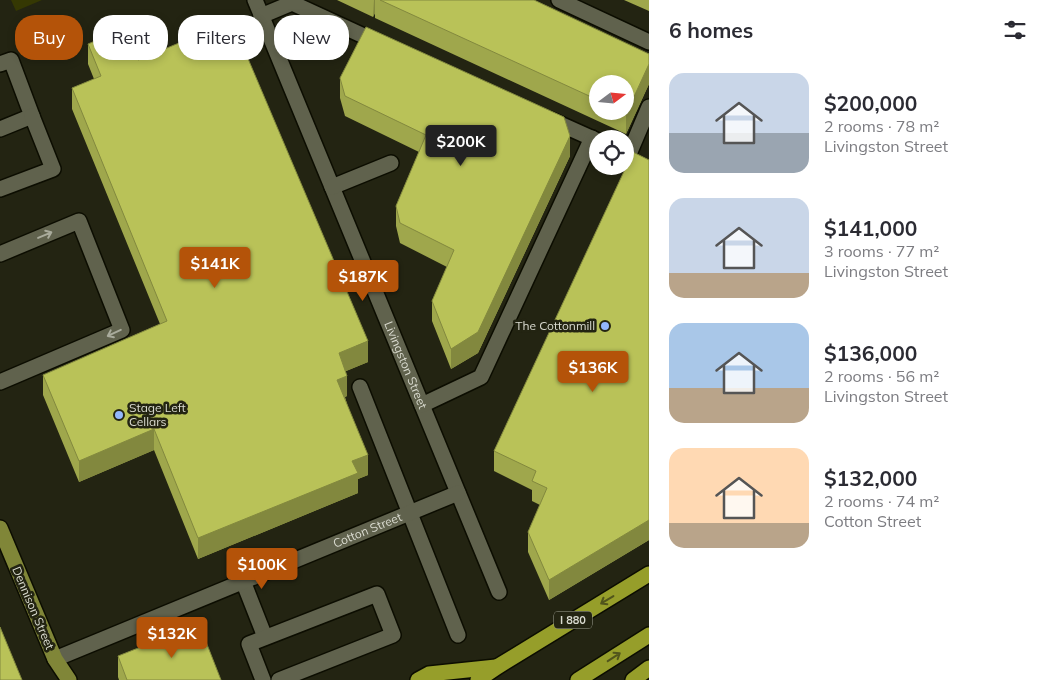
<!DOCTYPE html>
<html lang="en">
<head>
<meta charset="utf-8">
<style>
	:root { --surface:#fff; --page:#f2f2f3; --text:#2b2b33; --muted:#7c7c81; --accent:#b45309 }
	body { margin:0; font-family:Mulish,sans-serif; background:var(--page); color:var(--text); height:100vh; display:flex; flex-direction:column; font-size:19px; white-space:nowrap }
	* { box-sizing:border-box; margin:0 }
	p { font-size:16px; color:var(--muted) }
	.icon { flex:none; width:28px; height:28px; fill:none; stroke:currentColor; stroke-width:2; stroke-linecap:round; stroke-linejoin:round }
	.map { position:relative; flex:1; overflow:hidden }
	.side { display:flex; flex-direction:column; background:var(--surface); width:400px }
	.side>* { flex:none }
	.top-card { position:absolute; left:15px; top:15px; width:475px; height:45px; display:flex; gap:10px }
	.needle { width:32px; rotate:74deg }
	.controls { position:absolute; left:589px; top:75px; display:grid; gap:10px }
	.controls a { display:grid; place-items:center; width:45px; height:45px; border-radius:50%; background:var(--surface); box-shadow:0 2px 8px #0003; font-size:25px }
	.price { position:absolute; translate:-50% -42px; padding:0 11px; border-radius:5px; background:var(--accent); color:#fff; font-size:16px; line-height:32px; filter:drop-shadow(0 1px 2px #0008) }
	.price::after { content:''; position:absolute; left:50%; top:30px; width:15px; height:11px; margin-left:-8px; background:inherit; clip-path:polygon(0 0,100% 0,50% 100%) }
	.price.active { background:#222; color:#fff }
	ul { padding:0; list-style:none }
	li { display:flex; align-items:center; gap:15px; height:125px; padding:0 20px }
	li span { display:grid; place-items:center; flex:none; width:140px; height:100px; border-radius:15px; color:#555 }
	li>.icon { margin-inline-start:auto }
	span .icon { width:60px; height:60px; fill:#fffc; stroke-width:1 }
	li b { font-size:21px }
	h2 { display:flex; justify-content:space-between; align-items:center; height:60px; padding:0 20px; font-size:21px }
	.tag { padding:0 18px; border-radius:20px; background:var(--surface); box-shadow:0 2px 8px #0003; font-size:18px; line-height:45px }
	.tag.active { background:var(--accent); color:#fff }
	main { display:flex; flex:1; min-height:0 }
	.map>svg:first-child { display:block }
	.green { fill:#353803 }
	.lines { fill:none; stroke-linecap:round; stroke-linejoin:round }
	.minor-casing { stroke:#0c0d01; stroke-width:18 }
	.major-casing { stroke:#0c0d01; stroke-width:18 }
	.highway-casing { stroke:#0c0d01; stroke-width:18 }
	.minor { stroke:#60624d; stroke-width:15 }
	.major { stroke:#808638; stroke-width:15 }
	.highway { stroke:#969e2a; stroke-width:15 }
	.wall { fill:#9fa74c; fill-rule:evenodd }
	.shaded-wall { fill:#82883e }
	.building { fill:#b9c258; stroke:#82883e }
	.oneway { stroke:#a9ab9c }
	.oneway2 { stroke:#51551c }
	.poi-dot { fill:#93b7fd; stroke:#232412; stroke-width:2 }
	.labels { text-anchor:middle; stroke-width:5; stroke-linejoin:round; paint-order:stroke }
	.shield { fill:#232412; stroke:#a3a497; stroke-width:1 }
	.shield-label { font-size:11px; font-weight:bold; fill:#dadbd0 }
	.poi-label { font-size:12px; fill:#dadbd0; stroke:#232412; text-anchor:end }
	.street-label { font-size:12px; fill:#dadbd0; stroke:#232412 }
</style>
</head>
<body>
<main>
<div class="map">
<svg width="649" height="680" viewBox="0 0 649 680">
	<rect width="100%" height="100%" fill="#232412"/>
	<path class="green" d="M11 0H42L16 11Z"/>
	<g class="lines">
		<g class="minor-casing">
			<g id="minor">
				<path id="s1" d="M255 0 499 592"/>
				<path d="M559 0 649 42"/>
				<path d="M261 16 292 3 379 43"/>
				<path d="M0 64 11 60 32 116 0 129"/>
				<path d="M549 119 598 141"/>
				<path d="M625 152 629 154 649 107"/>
				<path d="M332 187 391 163"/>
				<path d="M0 189 53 169 32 116"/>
				<path d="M0 254 79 221 122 330 0 382"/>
				<path d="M360 387 458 635"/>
				<path d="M422 405 481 377 592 138"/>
				<path d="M243 581 265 637"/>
				<path id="s2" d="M55 659 458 493"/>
				<path d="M263 680 249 644 377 594 393 635 279 680"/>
			</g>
		</g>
		<g class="major-casing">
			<path id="major" d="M0 528 55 659 69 680"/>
		</g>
		<g class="highway-casing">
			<g id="highway">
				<path d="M418 680 429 674 496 667"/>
				<path d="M478 680 497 667 649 574"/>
				<path d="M578 680 649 635"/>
				<path d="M633 680 649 668"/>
			</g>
		</g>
		<use href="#minor" class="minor"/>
		<use href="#major" class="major"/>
		<use href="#highway" class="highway"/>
	</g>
	<g class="wall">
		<path d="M337 0H534L649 54V84L626 134 375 18V13L373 17ZM598 84 625 111H598Z"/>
		<path d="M624 0H649V11Z"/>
		<path d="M88 44 138 60 368 362 346 371 347 396 345 397 368 475 358 479V493L198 559 154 450 79 482 43 395V375L160 324 72 109V88L94 79 88 64Z"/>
		<path d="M340 78 570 156 478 353 451 369 432 321V301L447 267 400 243 396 226V206L419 152 345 116 340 98Z"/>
		<path d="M649 160V540L549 600 528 552V532L540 505 532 501V490L494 471V451Z"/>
		<path d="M118 656 221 680H119L118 677Z"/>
	</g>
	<g class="shaded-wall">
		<path d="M374 0H375V13L373 17Z"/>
		<path d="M649 64V84L626 134V114Z"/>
		<path d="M570 136V156L478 353 451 369V349Z"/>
		<path d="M368 341V362L339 374V353Z"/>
		<path d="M347 376V396L337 400V380Z"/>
		<path d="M154 429V450L79 482V461Z"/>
		<path d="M368 455V475L358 479V493L198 559V538L352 461Z"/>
		<path d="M649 520V540L549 600V580Z"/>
	</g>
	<g class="building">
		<path d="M380 0H534L649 54V64L626 114 621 111H625V84H598V100Z"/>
		<path d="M232 21 368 341 339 353 347 376 337 380 368 455 352 461 358 473 198 538 154 429 79 461 43 375 167 321 72 88 101 76 88 44 125 28 138 60Z"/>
		<path d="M366 27 564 117 570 136 478 332 451 349 432 301 454 250 400 223 396 206 426 135 345 96 340 78Z"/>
		<path d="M633 152 649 160V520L549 580 528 532 547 488 532 481 536 471 494 451Z"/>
		<path d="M199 624 221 680H127L118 656Z"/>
		<path d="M0 627 22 680H0Z"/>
	</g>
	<defs><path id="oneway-shaft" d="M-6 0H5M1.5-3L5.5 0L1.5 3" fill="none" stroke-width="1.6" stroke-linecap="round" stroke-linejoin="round" transform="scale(1.25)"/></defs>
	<g class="oneway">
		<use href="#oneway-shaft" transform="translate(45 235) rotate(-23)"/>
		<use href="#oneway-shaft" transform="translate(114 333) rotate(155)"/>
	</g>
	<g class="oneway2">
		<use href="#oneway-shaft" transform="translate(607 600) rotate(149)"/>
		<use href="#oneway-shaft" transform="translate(614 657) rotate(-33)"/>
	</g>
	<g class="poi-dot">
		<circle cx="605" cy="326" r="5"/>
		<circle cx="119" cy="415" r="5"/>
	</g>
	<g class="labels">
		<rect class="shield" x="554" y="611.5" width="38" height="17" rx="4"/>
		<g class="shield-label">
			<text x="573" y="624">I 880</text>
		</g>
		<g class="poi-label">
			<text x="595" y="330">The Cottonmill</text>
			<text x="129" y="412" text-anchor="start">Stage Left<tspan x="129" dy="14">Cellars</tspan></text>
		</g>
		<g class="street-label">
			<text dy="4" stroke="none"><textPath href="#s1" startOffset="395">Livingston Street</textPath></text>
			<text dy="4" stroke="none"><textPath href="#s2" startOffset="338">Cotton Street</textPath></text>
			<text transform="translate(33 608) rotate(67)" y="4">Dennison Street</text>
		</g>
	</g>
</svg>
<div class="controls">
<a><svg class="needle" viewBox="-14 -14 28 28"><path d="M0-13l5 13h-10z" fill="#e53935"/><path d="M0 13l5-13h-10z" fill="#7c7c81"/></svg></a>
<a><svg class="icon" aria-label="locate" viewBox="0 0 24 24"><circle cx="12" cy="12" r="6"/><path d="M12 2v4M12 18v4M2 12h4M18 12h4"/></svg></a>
</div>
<b class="price active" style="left:461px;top:167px">$200K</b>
<b class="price" style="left:215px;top:289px">$141K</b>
<b class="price" style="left:363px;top:302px">$187K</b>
<b class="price" style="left:593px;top:393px">$136K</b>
<b class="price" style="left:262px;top:590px">$100K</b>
<b class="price" style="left:172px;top:659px">$132K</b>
<div class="top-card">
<a class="tag active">Buy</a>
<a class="tag">Rent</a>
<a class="tag">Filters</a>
<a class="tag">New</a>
</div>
</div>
<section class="side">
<h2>6 homes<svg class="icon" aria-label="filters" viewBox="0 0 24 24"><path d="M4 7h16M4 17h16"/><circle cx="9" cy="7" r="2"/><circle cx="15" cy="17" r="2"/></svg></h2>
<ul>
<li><span style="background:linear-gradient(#c9d6e8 60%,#9aa5b1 0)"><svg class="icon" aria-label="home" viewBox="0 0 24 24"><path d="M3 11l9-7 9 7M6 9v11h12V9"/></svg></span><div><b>$200,000</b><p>2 rooms · 78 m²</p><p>Livingston Street</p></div></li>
<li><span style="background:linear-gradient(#c9d6e8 75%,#b9a48a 0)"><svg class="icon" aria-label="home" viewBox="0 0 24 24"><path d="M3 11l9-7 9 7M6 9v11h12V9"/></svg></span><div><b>$141,000</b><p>3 rooms · 77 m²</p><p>Livingston Street</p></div></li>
<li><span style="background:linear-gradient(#a9c7e8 65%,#b9a48a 0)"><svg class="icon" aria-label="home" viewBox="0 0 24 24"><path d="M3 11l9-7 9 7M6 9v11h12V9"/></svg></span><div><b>$136,000</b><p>2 rooms · 56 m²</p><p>Livingston Street</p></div></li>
<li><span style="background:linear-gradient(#ffd9b3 75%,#b9a48a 0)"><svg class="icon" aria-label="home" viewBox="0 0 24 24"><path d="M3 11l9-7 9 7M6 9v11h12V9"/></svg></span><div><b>$132,000</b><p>2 rooms · 74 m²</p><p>Cotton Street</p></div></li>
</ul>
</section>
</main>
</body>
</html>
